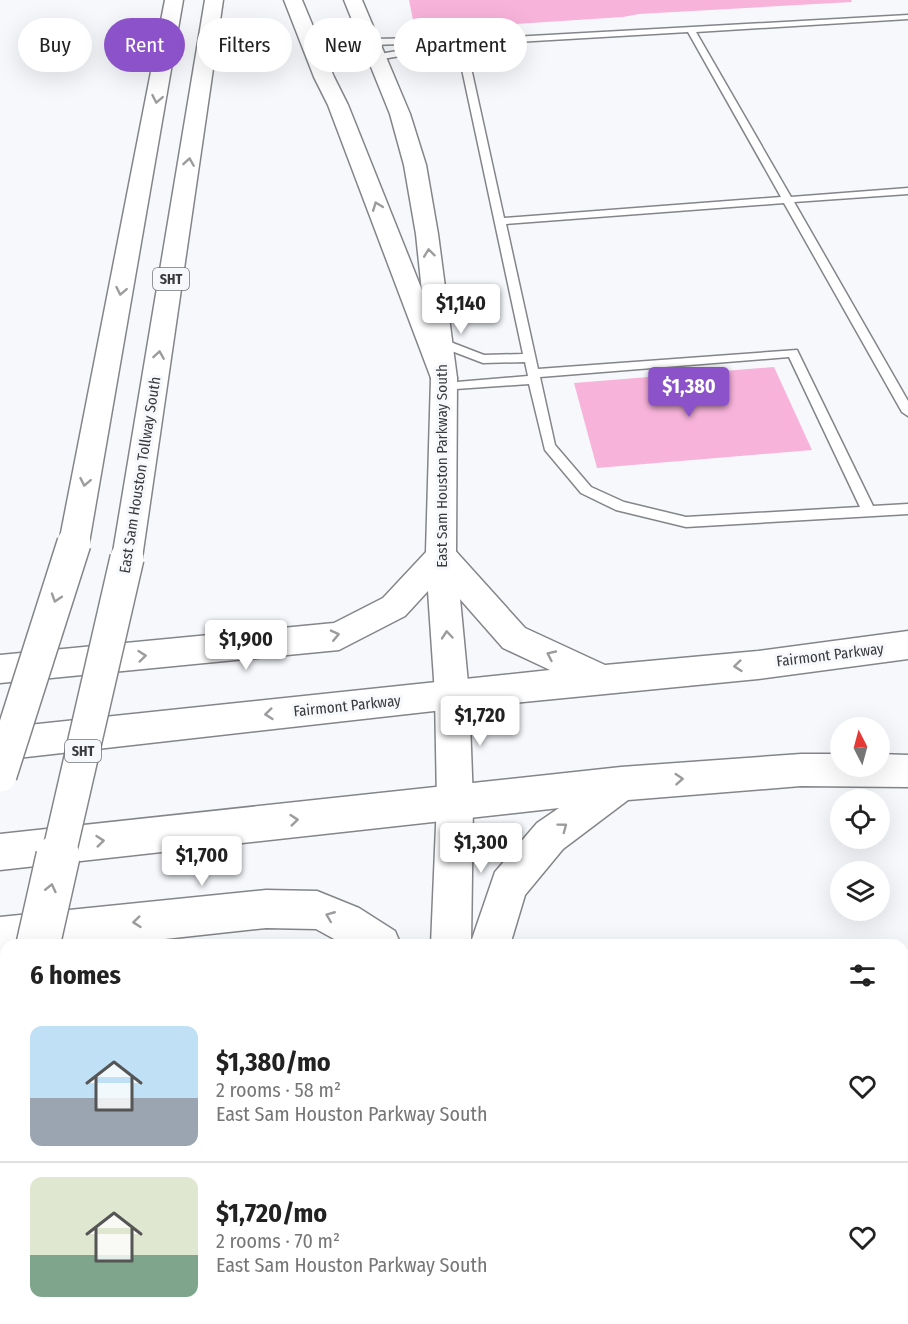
<!DOCTYPE html>
<html lang="en">
<head>
<meta charset="utf-8">
<style>
	:root { --surface:#fff; --page:#f2f2f2; --text:#222; --muted:#767676; --line:#e0e0e0; --accent:#8b52ca }
	body { margin:0; font-family:"Fira Sans Condensed",sans-serif; background:var(--page); color:var(--text); height:100vh; display:flex; flex-direction:column; font-size:22px; white-space:nowrap }
	* { box-sizing:border-box; margin:0 }
	p { font-size:20px; color:var(--muted) }
	.icon { flex:none; width:33px; height:33px; fill:none; stroke:currentColor; stroke-width:2; stroke-linecap:round; stroke-linejoin:round }
	.map { position:relative; flex:1; overflow:hidden }
	.drawer { position:absolute; left:0px; top:939px; width:909px; height:386px; display:flex; flex-direction:column; background:var(--surface); border-radius:18px 18px 0 0; box-shadow:0 6px 24px #0002 }
	.drawer>* { flex:none }
	.top-card { position:absolute; left:18px; top:18px; width:600px; height:54px; display:flex; gap:12px }
	.needle { width:39px; rotate:354deg }
	.tools { position:absolute; left:830px; top:717px; display:grid; gap:12px }
	.tools a { display:grid; place-items:center; width:60px; height:60px; border-radius:50%; background:var(--surface); box-shadow:0 6px 24px #0002; font-size:30px }
	.price { position:absolute; translate:-50% -51px; padding:0 14px; border-radius:6px; background:#fff; color:#222; font-size:20px; line-height:39px; filter:drop-shadow(0 2px 3px #0008) }
	.price::after { content:''; position:absolute; left:50%; top:36px; width:18px; height:14px; margin-left:-9px; background:inherit; clip-path:polygon(0 0,100% 0,50% 100%) }
	.price.active { background:var(--accent); color:#fff }
	ul { padding:0; list-style:none }
	li { display:flex; align-items:center; gap:18px; height:150px; padding:0 30px }
	li+li { border-top:2px solid var(--line) }
	li span { display:grid; place-items:center; flex:none; width:168px; height:120px; border-radius:12px; color:#555 }
	li>.icon { margin-inline-start:auto }
	span .icon { width:72px; height:72px; fill:#fffc; stroke-width:1 }
	li b { font-size:26px }
	h2 { display:flex; justify-content:space-between; align-items:center; height:72px; padding:0 30px; font-size:26px }
	.tag { padding:0 21px; border-radius:27px; background:var(--surface); box-shadow:0 6px 24px #0002; font-size:21px; line-height:54px }
	.tag.active { background:var(--accent); color:#fff }
	.map>svg:first-child { display:block }
	.building { fill:#f8b3da }
	.lines { fill:none; stroke-linecap:round; stroke-linejoin:round }
	.service-casing { stroke:#848589; stroke-width:3 }
	.secondary-casing { stroke:#848589; stroke-width:3 }
	.primary-casing { stroke:#848589; stroke-width:3 }
	.motorway-casing { stroke:#848589; stroke-width:3 }
	.service { fill:#fff; fill-rule:evenodd }
	.secondary { fill:#fff; fill-rule:evenodd }
	.primary { fill:#fff; fill-rule:evenodd }
	.motorway { fill:#fff; fill-rule:evenodd }
	.motorway-bridge-far1-casing { stroke:#848589; stroke-width:36; stroke-linecap:butt }
	.motorway-bridge-casing { stroke:#848589; stroke-width:46; stroke-linecap:butt }
	.motorway-bridge-far1 { stroke:#fff; stroke-width:33 }
	.motorway-bridge { stroke:#fff; stroke-width:43 }
	.oneway { stroke:#9c9c9e }
	.labels { text-anchor:middle; stroke-width:6; stroke-linejoin:round; paint-order:stroke }
	.shield { fill:#f6f8fc; stroke:#727376; stroke-width:1.5 }
	.shield-label { font-size:14px; font-weight:bold; fill:#393a3c }
	.street-label { font-size:15px; fill:#393a3c; stroke:#f6f8fc }
</style>
</head>
<body>
<div class="map">
<svg width="908" height="1324" viewBox="0 0 908 1324">
	<rect width="100%" height="100%" fill="#f6f8fc"/>
	<g class="building">
		<path d="M409 0H851L852 2 639 14 623 17 486 26 456 23 414 25Z"/>
		<path d="M774 367 812 450 597 468 574 383Z"/>
	</g>
	<g class="lines">
		<g class="service-casing">
			<g id="service">
				<path d="M908 15V19L696 32 791 197 908 188V194L794 202 908 401V416L902 412 784 203 506 224 538 369 797 350 873 506 908 504V514L686 527 616 510 581 493 545 450 529 384 441 390V384L445 383 528 376 525 362 483 363 436 345 434 342 440 338 484 355 523 354 457 46 377 60 374 59V55L461 40ZM688 32 781 197 504 218 466 45ZM789 357 860 507 686 517 624 502 591 487 555 445 540 377Z"/>
				<path d="M431 38 435 41 434 43 371 45 367 42 371 39Z"/>
			</g>
		</g>
		<g class="secondary-casing">
			<g id="secondary">
				<path d="M344 0H362L410 114 426 165 438 234 457 378 456 556 469 694 473 802 471 945H431L437 802 435 694 428 591 405 616 339 650 0 683V655L334 623 383 598 426 552 431 378 416 234 404 165 390 114Z"/>
				<path d="M266 890 317 891 359 908 395 931 401 945H345L316 929 266 928 110 945H6V956L0 957V917Z"/>
				<path d="M435 1318H483L484 1324H436Z"/>
			</g>
		</g>
		<g class="primary-casing">
			<g id="primary">
				<path d="M441 544 452 547 525 628 605 665 758 651 908 631V659L758 679 452 709 0 760V728L550 670 503 648 430 565 426 556 430 547Z"/>
				<path d="M801 754H840V766H879V754L908 755V787L801 786 628 800 563 849 525 895 510 945H470L495 872 537 823 559 808 0 870V834L621 767Z"/>
			</g>
		</g>
		<g class="motorway-casing">
			<g id="motorway">
				<path d="M165 0H183L89 543 85 551 74 555 63 551 59 543Z"/>
				<path d="M205 0H223L142 558 138 567 127 570 116 567 112 558Z"/>
				<path d="M284 0H302L334 77 348 105 457 378 453 384 444 387 435 384 431 378 328 105 314 77Z"/>
				<path d="M6 1060V1126L0 1129V1062Z"/>
			</g>
		</g>
		<use href="#service" class="service"/>
		<use href="#secondary" class="secondary"/>
		<use href="#primary" class="primary"/>
		<use href="#motorway" class="motorway"/>
		<g class="motorway-bridge-far1-casing">
			<g id="motorway-bridge-far1">
				<path d="M0 775 74 543"/>
				<path d="M58 858 127 558"/>
			</g>
		</g>
		<g class="motorway-bridge-casing">
			<path id="motorway-bridge" d="M38 945 58 856"/>
		</g>
		<use href="#motorway-bridge-far1" class="motorway-bridge-far1"/>
		<use href="#motorway-bridge" class="motorway-bridge"/>
	</g>
	<defs><path id="oneway-chevron" d="M-2-3.5L2.5 0L-2 3.5" fill="none" stroke-width="1.6" stroke-linecap="round" stroke-linejoin="round" transform="scale(1.5)"/></defs>
	<g class="oneway">
		<use href="#oneway-chevron" transform="translate(157 99) rotate(101)"/>
		<use href="#oneway-chevron" transform="translate(189 162) rotate(-81)"/>
		<use href="#oneway-chevron" transform="translate(377 206) rotate(-111)"/>
		<use href="#oneway-chevron" transform="translate(429 253) rotate(-97)"/>
		<use href="#oneway-chevron" transform="translate(121 291) rotate(101)"/>
		<use href="#oneway-chevron" transform="translate(159 355) rotate(-81)"/>
		<use href="#oneway-chevron" transform="translate(85 482) rotate(101)"/>
		<use href="#oneway-chevron" transform="translate(56 598) rotate(108)"/>
		<use href="#oneway-chevron" transform="translate(335 635) rotate(-13)"/>
		<use href="#oneway-chevron" transform="translate(447 635) rotate(-95)"/>
		<use href="#oneway-chevron" transform="translate(551 655) rotate(-155)"/>
		<use href="#oneway-chevron" transform="translate(142 656) rotate(-6)"/>
		<use href="#oneway-chevron" transform="translate(738 666) rotate(174)"/>
		<use href="#oneway-chevron" transform="translate(269 714) rotate(174)"/>
		<use href="#oneway-chevron" transform="translate(679 779) rotate(-4)"/>
		<use href="#oneway-chevron" transform="translate(294 820) rotate(-6)"/>
		<use href="#oneway-chevron" transform="translate(563 827) rotate(-37)"/>
		<use href="#oneway-chevron" transform="translate(100 841) rotate(-6)"/>
		<use href="#oneway-chevron" transform="translate(51 888) rotate(-77)"/>
		<use href="#oneway-chevron" transform="translate(330 916) rotate(-158)"/>
		<use href="#oneway-chevron" transform="translate(137 922) rotate(174)"/>
	</g>
	<g class="labels">
		<g class="shield">
			<rect x="153" y="268" width="36" height="22" rx="4.5"/>
			<rect x="65" y="740" width="36" height="22" rx="4.5"/>
		</g>
		<g class="shield-label">
			<text x="171" y="284">SHT</text>
			<text x="83" y="756">SHT</text>
		</g>
		<g class="street-label">
			<text transform="translate(442 466) rotate(-90)" y="5">East Sam Houston Parkway South</text>
			<text transform="translate(140 475) rotate(-81)" y="5">East Sam Houston Tollway South</text>
			<text transform="translate(830 655) rotate(-7)" y="5">Fairmont Parkway</text>
			<text transform="translate(347 706) rotate(-6)" y="5">Fairmont Parkway</text>
		</g>
	</g>
</svg>
<div class="tools">
<a><svg class="needle" viewBox="-14 -14 28 28"><path d="M0-13l5 13h-10z" fill="#e53935"/><path d="M0 13l5-13h-10z" fill="#767676"/></svg></a>
<a><svg class="icon" aria-label="locate" viewBox="0 0 24 24"><circle cx="12" cy="12" r="6"/><path d="M12 2v4M12 18v4M2 12h4M18 12h4"/></svg></a>
<a><svg class="icon" aria-label="layers" viewBox="0 0 24 24"><path d="M12 4l9 5-9 5-9-5zM3 14l9 5 9-5"/></svg></a>
</div>
<b class="price" style="left:461px;top:335px">$1,140</b>
<b class="price active" style="left:689px;top:418px">$1,380</b>
<b class="price" style="left:246px;top:671px">$1,900</b>
<b class="price" style="left:480px;top:747px">$1,720</b>
<b class="price" style="left:481px;top:874px">$1,300</b>
<b class="price" style="left:202px;top:887px">$1,700</b>
<div class="top-card">
<a class="tag">Buy</a>
<a class="tag active">Rent</a>
<a class="tag">Filters</a>
<a class="tag">New</a>
<a class="tag">Apartment</a>
</div>
<section class="drawer">
<h2>6 homes<svg class="icon" aria-label="filters" viewBox="0 0 24 24"><path d="M4 7h16M4 17h16"/><circle cx="9" cy="7" r="2"/><circle cx="15" cy="17" r="2"/></svg></h2>
<ul>
<li><span style="background:linear-gradient(#bfe0f5 60%,#9aa5b1 0)"><svg class="icon" aria-label="home" viewBox="0 0 24 24"><path d="M3 11l9-7 9 7M6 9v11h12V9"/></svg></span><div><b>$1,380/mo</b><p>2 rooms · 58 m²</p><p>East Sam Houston Parkway South</p></div><svg class="icon" aria-label="heart" viewBox="0 0 24 24"><path d="M12 20l-8-8c-3-5 5-10 8-4 3-6 11-1 8 4z"/></svg></li>
<li><span style="background:linear-gradient(#dfe7d0 65%,#7fa58c 0)"><svg class="icon" aria-label="home" viewBox="0 0 24 24"><path d="M3 11l9-7 9 7M6 9v11h12V9"/></svg></span><div><b>$1,720/mo</b><p>2 rooms · 70 m²</p><p>East Sam Houston Parkway South</p></div><svg class="icon" aria-label="heart" viewBox="0 0 24 24"><path d="M12 20l-8-8c-3-5 5-10 8-4 3-6 11-1 8 4z"/></svg></li>
</ul>
</section>
</div>
</body>
</html>
